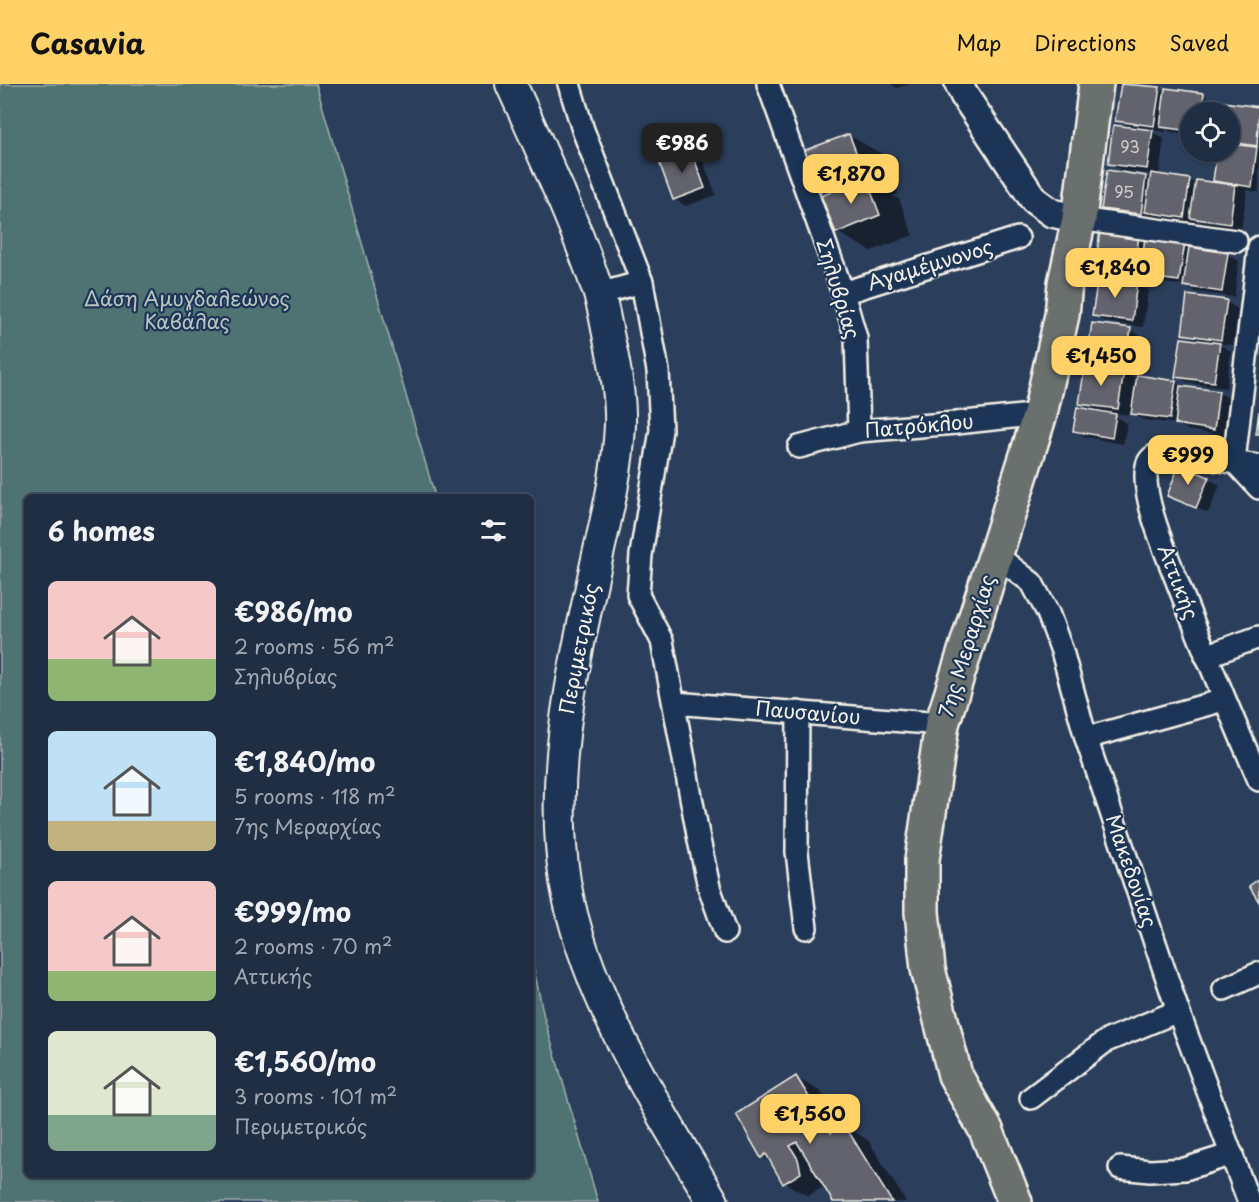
<!DOCTYPE html>
<html lang="en">
<head>
<meta charset="utf-8">
<style>
	:root { --surface:#202e44; --page:#2d3a4f; --text:#f1f3f6; --muted:#a2a8b2; --line:#3d4a5d; --accent:#ffd166 }
	body { margin:0; font-family:"Playpen Sans",sans-serif; background:var(--page); color:var(--text); height:100vh; display:flex; flex-direction:column; font-size:22px; white-space:nowrap }
	* { box-sizing:border-box; margin:0 }
	p { font-size:20px; color:var(--muted) }
	.icon { flex:none; width:33px; height:33px; fill:none; stroke:currentColor; stroke-width:2; stroke-linecap:round; stroke-linejoin:round }
	.map { position:relative; flex:1; overflow:hidden }
	.panel { position:absolute; left:24px; top:410px; width:510px; height:684px; display:flex; flex-direction:column; background:var(--surface); border-radius:9px; box-shadow:0 2px 4px #0004,0 0 0 2px var(--line) }
	.panel>* { flex:none }
	.controls { position:absolute; left:1180px; top:18px; display:grid; gap:12px }
	.controls a { display:grid; place-items:center; width:60px; height:60px; border-radius:50%; background:var(--surface); box-shadow:0 2px 4px #0004,0 0 0 2px var(--line); font-size:30px }
	.price { position:absolute; translate:-50% -51px; padding:0 14px; border-radius:12px; background:var(--accent); color:#111; font-size:20px; line-height:39px; filter:drop-shadow(0 2px 3px #0008) }
	.price::after { content:''; position:absolute; left:50%; top:36px; width:18px; height:14px; margin-left:-9px; background:inherit; clip-path:polygon(0 0,100% 0,50% 100%) }
	.price.on { background:#222; color:#fff }
	ul { padding:0; list-style:none }
	li { display:flex; align-items:center; gap:18px; height:150px; padding:0 24px }
	li span { display:grid; place-items:center; flex:none; width:168px; height:120px; border-radius:9px; color:#555 }
	li>.icon { margin-inline-start:auto }
	span .icon { width:72px; height:72px; fill:#fffc; stroke-width:1 }
	li b { font-size:26px }
	h2 { display:flex; justify-content:space-between; align-items:center; height:72px; padding:0 24px; font-size:26px }
	header { display:flex; align-items:center; gap:36px; box-sizing:border-box; height:84px; padding:0 30px; background:var(--accent); color:#111 }
	header strong { font-size:28px }
	nav { display:flex; gap:33px; margin-inline-start:auto; font-size:21px }
	.map>svg:first-child { display:block }
	.green { fill:#4f7272; stroke:#a2b2ad; stroke-width:1.5 }
	.shadow { fill:#0007 }
	.building { fill:#63636d; stroke:#f4f1e8; stroke-width:1.5 }
	.lines { fill:none; stroke-linecap:round; stroke-linejoin:round }
	.minor-casing { stroke:#f4f1e8; stroke-width:26 }
	.tertiary-casing { stroke:#f4f1e8; stroke-width:32 }
	.secondary-casing { stroke:#f4f1e8; stroke-width:34 }
	.primary-casing { stroke:#f4f1e8; stroke-width:38 }
	.minor { stroke:#1d3557; stroke-width:21 }
	.tertiary { stroke:#1d3557; stroke-width:27 }
	.secondary { stroke:#1d3557; stroke-width:30 }
	.primary { stroke:#6b706d; stroke-width:33 }
	.labels { text-anchor:middle; stroke-width:4.5; stroke-linejoin:round; paint-order:stroke }
	.number-label { font-size:16px; fill:#d0cec9 }
	.street-label { font-size:20px; fill:#f4f1e8; stroke:#1d3557 }
	.park-label { font-size:20px; fill:#bac5bf; stroke:#1d3557 }
</style>
</head>
<body>
<header>
<strong>Casavia</strong>
<nav><a>Map</a><a>Directions</a><a>Saved</a></nav>
</header>
<div class="map">
<svg width="1259" height="1118" viewBox="0 0 1259 1118">
	<rect width="100%" height="100%" fill="#2b3e5b"/>
	<filter id="ink" filterUnits="userSpaceOnUse"><feTurbulence type="fractalNoise" baseFrequency=".0167" numOctaves="2"/><feDisplacementMap in="SourceGraphic" scale="12" xChannelSelector="R" yChannelSelector="G"/><feConvolveMatrix kernelMatrix="1 2 1 2 8 2 1 2 1" color-interpolation-filters="sRGB"/></filter>
	<g filter="url(#ink)">
		<path class="green" d="M0 0H316L435 412H27V1090H531V871L544 933 598 1118H0Z"/>
		<g class="shadow">
			<path d="M891 0H909L897 4Z"/>
			<path d="M1122 0 1159 5 1166 9 1204 11 1215 18 1214 28H1191V51L1173 49 1166 45V48L1148 45 1164 55 1159 92 1190 96 1197 101 1214 100 1218 68H1230V28H1224L1225 19 1259 24V108L1247 106 1241 146 1204 140 1197 136 1196 140 1159 134 1153 131 1152 136 1115 131 1103 124 1146 93 1151 96 1152 90 1121 86 1110 79 1133 45 1117 36Z"/>
			<path d="M849 51 883 71 898 110 893 112 899 115 913 151 871 167 837 148 826 111 819 107Z"/>
			<path d="M689 65 701 72 716 111 686 122 674 115Z"/>
			<path d="M1139 153 1146 157 1184 159 1195 166 1227 170 1239 177 1234 213 1196 208 1187 202 1153 198 1146 193V196L1108 191 1097 184Z"/>
			<path d="M1137 200 1148 206 1143 243 1106 238 1094 231Z"/>
			<path d="M1226 218 1238 225 1233 261 1216 259 1231 267 1226 304 1189 299 1177 292 1198 258 1184 249Z"/>
			<path d="M1131 246 1142 253 1137 289 1121 287 1137 296 1175 298 1185 304 1219 309 1230 315 1225 352 1188 346 1178 340 1144 336 1130 328V331L1110 329 1127 339 1123 360 1086 353 1074 346 1096 328 1081 319 1102 285 1088 277Z"/>
			<path d="M1208 395 1220 401 1208 429 1169 411Z"/>
			<path d="M796 994 820 1007 842 1043 844 1042 868 1056 906 1118H835L825 1102 808 1112 785 1099 774 1080 762 1073Z"/>
		</g>
		<g class="building">
			<path d="M1121 0 1160 3 1154 42 1115 37Z"/>
			<path d="M1165 4 1204 9 1202 28H1191V47L1160 43Z"/>
			<path d="M1224 18 1259 23 1257 62 1230 58V28H1222Z"/>
			<path d="M1113 41 1153 46 1147 85 1108 80Z"/>
			<path d="M849 50 865 91 818 108 803 67Z"/>
			<path d="M1230 60 1257 63 1252 103 1213 97 1217 68H1230Z"/>
			<path d="M690 63 705 104 673 116 658 75Z"/>
			<path d="M1107 86 1146 92 1141 130 1101 125Z"/>
			<path d="M1151 89 1190 95 1184 134 1145 128Z"/>
			<path d="M866 94 880 131 836 149 821 112Z"/>
			<path d="M1196 96 1235 101 1230 140 1190 134Z"/>
			<path d="M1100 146 1139 151 1134 190 1095 185Z"/>
			<path d="M1145 153 1185 158 1179 197 1140 192Z"/>
			<path d="M1189 163 1228 169 1222 208 1183 202Z"/>
			<path d="M1098 193 1137 198 1132 237 1092 232Z"/>
			<path d="M1187 211 1227 216 1221 256 1182 250Z"/>
			<path d="M1092 239 1131 244 1126 283 1086 278Z"/>
			<path d="M1181 254 1220 259 1214 298 1175 293Z"/>
			<path d="M1085 281 1124 287 1118 325 1079 320Z"/>
			<path d="M1137 291 1176 297 1170 335 1131 330Z"/>
			<path d="M1180 302 1219 307 1214 346 1175 340Z"/>
			<path d="M1077 323 1116 330 1112 354 1073 347Z"/>
			<path d="M1259 327V350H1256Z"/>
			<path d="M1179 381 1209 393 1196 424 1167 412Z"/>
			<path d="M1259 795V818L1249 802Z"/>
			<path d="M796 992 831 1049 844 1040 892 1118H833L797 1058 790 1062 798 1075 801 1089 783 1100 766 1070 761 1074 736 1030Z"/>
		</g>
		<g class="lines">
			<g class="minor-casing">
				<g id="minor">
					<path d="M569 0 583 46 642 198 599 210"/>
					<path d="M768 0 843 209 856 254 859 347"/>
					<path d="M1079 135 1236 157"/>
					<path d="M1259 163 1234 377 1259 404"/>
					<path d="M642 198 658 287 661 346 641 471 638 511 662 557 699 756 709 803 725 848"/>
					<path d="M843 209 1018 154"/>
					<path d="M799 363 859 347 956 339 1040 330"/>
					<path d="M1259 382 1164 368C1156 370 1149 373 1147 382 1140 413 1169 475 1180 505 1205 569 1232 633 1259 696"/>
					<path d="M996 471 1032 499 1048 529 1062 567 1086 654 1178 927 1249 1118"/>
					<path d="M1206 572 1259 553"/>
					<path d="M674 619 942 640"/>
					<path d="M798 628 797 768 806 844"/>
					<path d="M1086 654 1224 616"/>
					<path d="M1224 905 1259 889"/>
					<path d="M1031 1014 1106 957 1178 927"/>
					<path d="M1120 1084 1150 1087 1185 1085 1232 1070"/>
				</g>
			</g>
			<g class="tertiary-casing">
				<path id="tertiary" d="M959 0 964 11 1034 116 1052 129 1079 135"/>
			</g>
			<g class="secondary-casing">
				<path id="secondary" d="M511 0C542 68 574 136 598 207 604 224 606 242 610 259 616 286 621 314 620 341 618 387 607 431 597 475 574 582 548 687 565 797 584 910 656 1020 713 1118"/>
			</g>
			<g class="primary-casing">
				<path id="primary" d="M1015 1118 986 1046 955 991 928 885 922 828V776L942 640 1040 330 1062 231 1065 199 1079 135 1096 0"/>
			</g>
			<use href="#minor" class="minor"/>
			<use href="#tertiary" class="tertiary"/>
			<use href="#secondary" class="secondary"/>
			<use href="#primary" class="primary"/>
		</g>
	</g>
	<g class="labels">
		<g class="number-label">
			<text x="1130" y="69">93</text>
			<text x="1124" y="114">95</text>
		</g>
		<g class="street-label">
			<text transform="translate(930 181) rotate(-17)" y="7">Αγαμέμνονος</text>
			<text transform="translate(838 205) rotate(73)" y="7">Σηλυβρίας</text>
			<text transform="translate(919 342) rotate(-5)" y="7">Πατρόκλου</text>
			<text transform="translate(1178 498) rotate(69)" y="7">Αττικής</text>
			<text transform="translate(967 562) rotate(-73)" y="7">7ης Μεραρχίας</text>
			<text transform="translate(579 565) rotate(-79)" y="7">Περιμετρικός</text>
			<text transform="translate(808 629) rotate(5)" y="7">Παυσανίου</text>
			<text transform="translate(1131 787) rotate(71)" y="7">Μακεδονίας</text>
		</g>
		<g class="park-label">
			<text x="187" y="222">Δάση Αμυγδαλεώνος<tspan x="187" dy="23">Καβάλας</tspan></text>
		</g>
	</g>
</svg>
<div class="controls">
<a><svg class="icon" aria-label="locate" viewBox="0 0 24 24"><circle cx="12" cy="12" r="6"/><path d="M12 2v4M12 18v4M2 12h4M18 12h4"/></svg></a>
</div>
<b class="price on" style="left:682px;top:90px">€986</b>
<b class="price" style="left:851px;top:121px">€1,870</b>
<b class="price" style="left:1115px;top:215px">€1,840</b>
<b class="price" style="left:1101px;top:303px">€1,450</b>
<b class="price" style="left:1188px;top:402px">€999</b>
<b class="price" style="left:810px;top:1061px">€1,560</b>
<section class="panel">
<h2>6 homes<svg class="icon" aria-label="filters" viewBox="0 0 24 24"><path d="M4 7h16M4 17h16"/><circle cx="9" cy="7" r="2"/><circle cx="15" cy="17" r="2"/></svg></h2>
<ul>
<li><span style="background:linear-gradient(#f6c9c9 65%,#8fb573 0)"><svg class="icon" aria-label="home" viewBox="0 0 24 24"><path d="M3 11l9-7 9 7M6 9v11h12V9"/></svg></span><div><b>€986/mo</b><p>2 rooms · 56 m²</p><p>Σηλυβρίας</p></div></li>
<li><span style="background:linear-gradient(#bfe0f5 75%,#c2b280 0)"><svg class="icon" aria-label="home" viewBox="0 0 24 24"><path d="M3 11l9-7 9 7M6 9v11h12V9"/></svg></span><div><b>€1,840/mo</b><p>5 rooms · 118 m²</p><p>7ης Μεραρχίας</p></div></li>
<li><span style="background:linear-gradient(#f6c9c9 75%,#8fb573 0)"><svg class="icon" aria-label="home" viewBox="0 0 24 24"><path d="M3 11l9-7 9 7M6 9v11h12V9"/></svg></span><div><b>€999/mo</b><p>2 rooms · 70 m²</p><p>Αττικής</p></div></li>
<li><span style="background:linear-gradient(#dfe7d0 70%,#7fa58c 0)"><svg class="icon" aria-label="home" viewBox="0 0 24 24"><path d="M3 11l9-7 9 7M6 9v11h12V9"/></svg></span><div><b>€1,560/mo</b><p>3 rooms · 101 m²</p><p>Περιμετρικός</p></div></li>
</ul>
</section>
</div>
</body>
</html>
